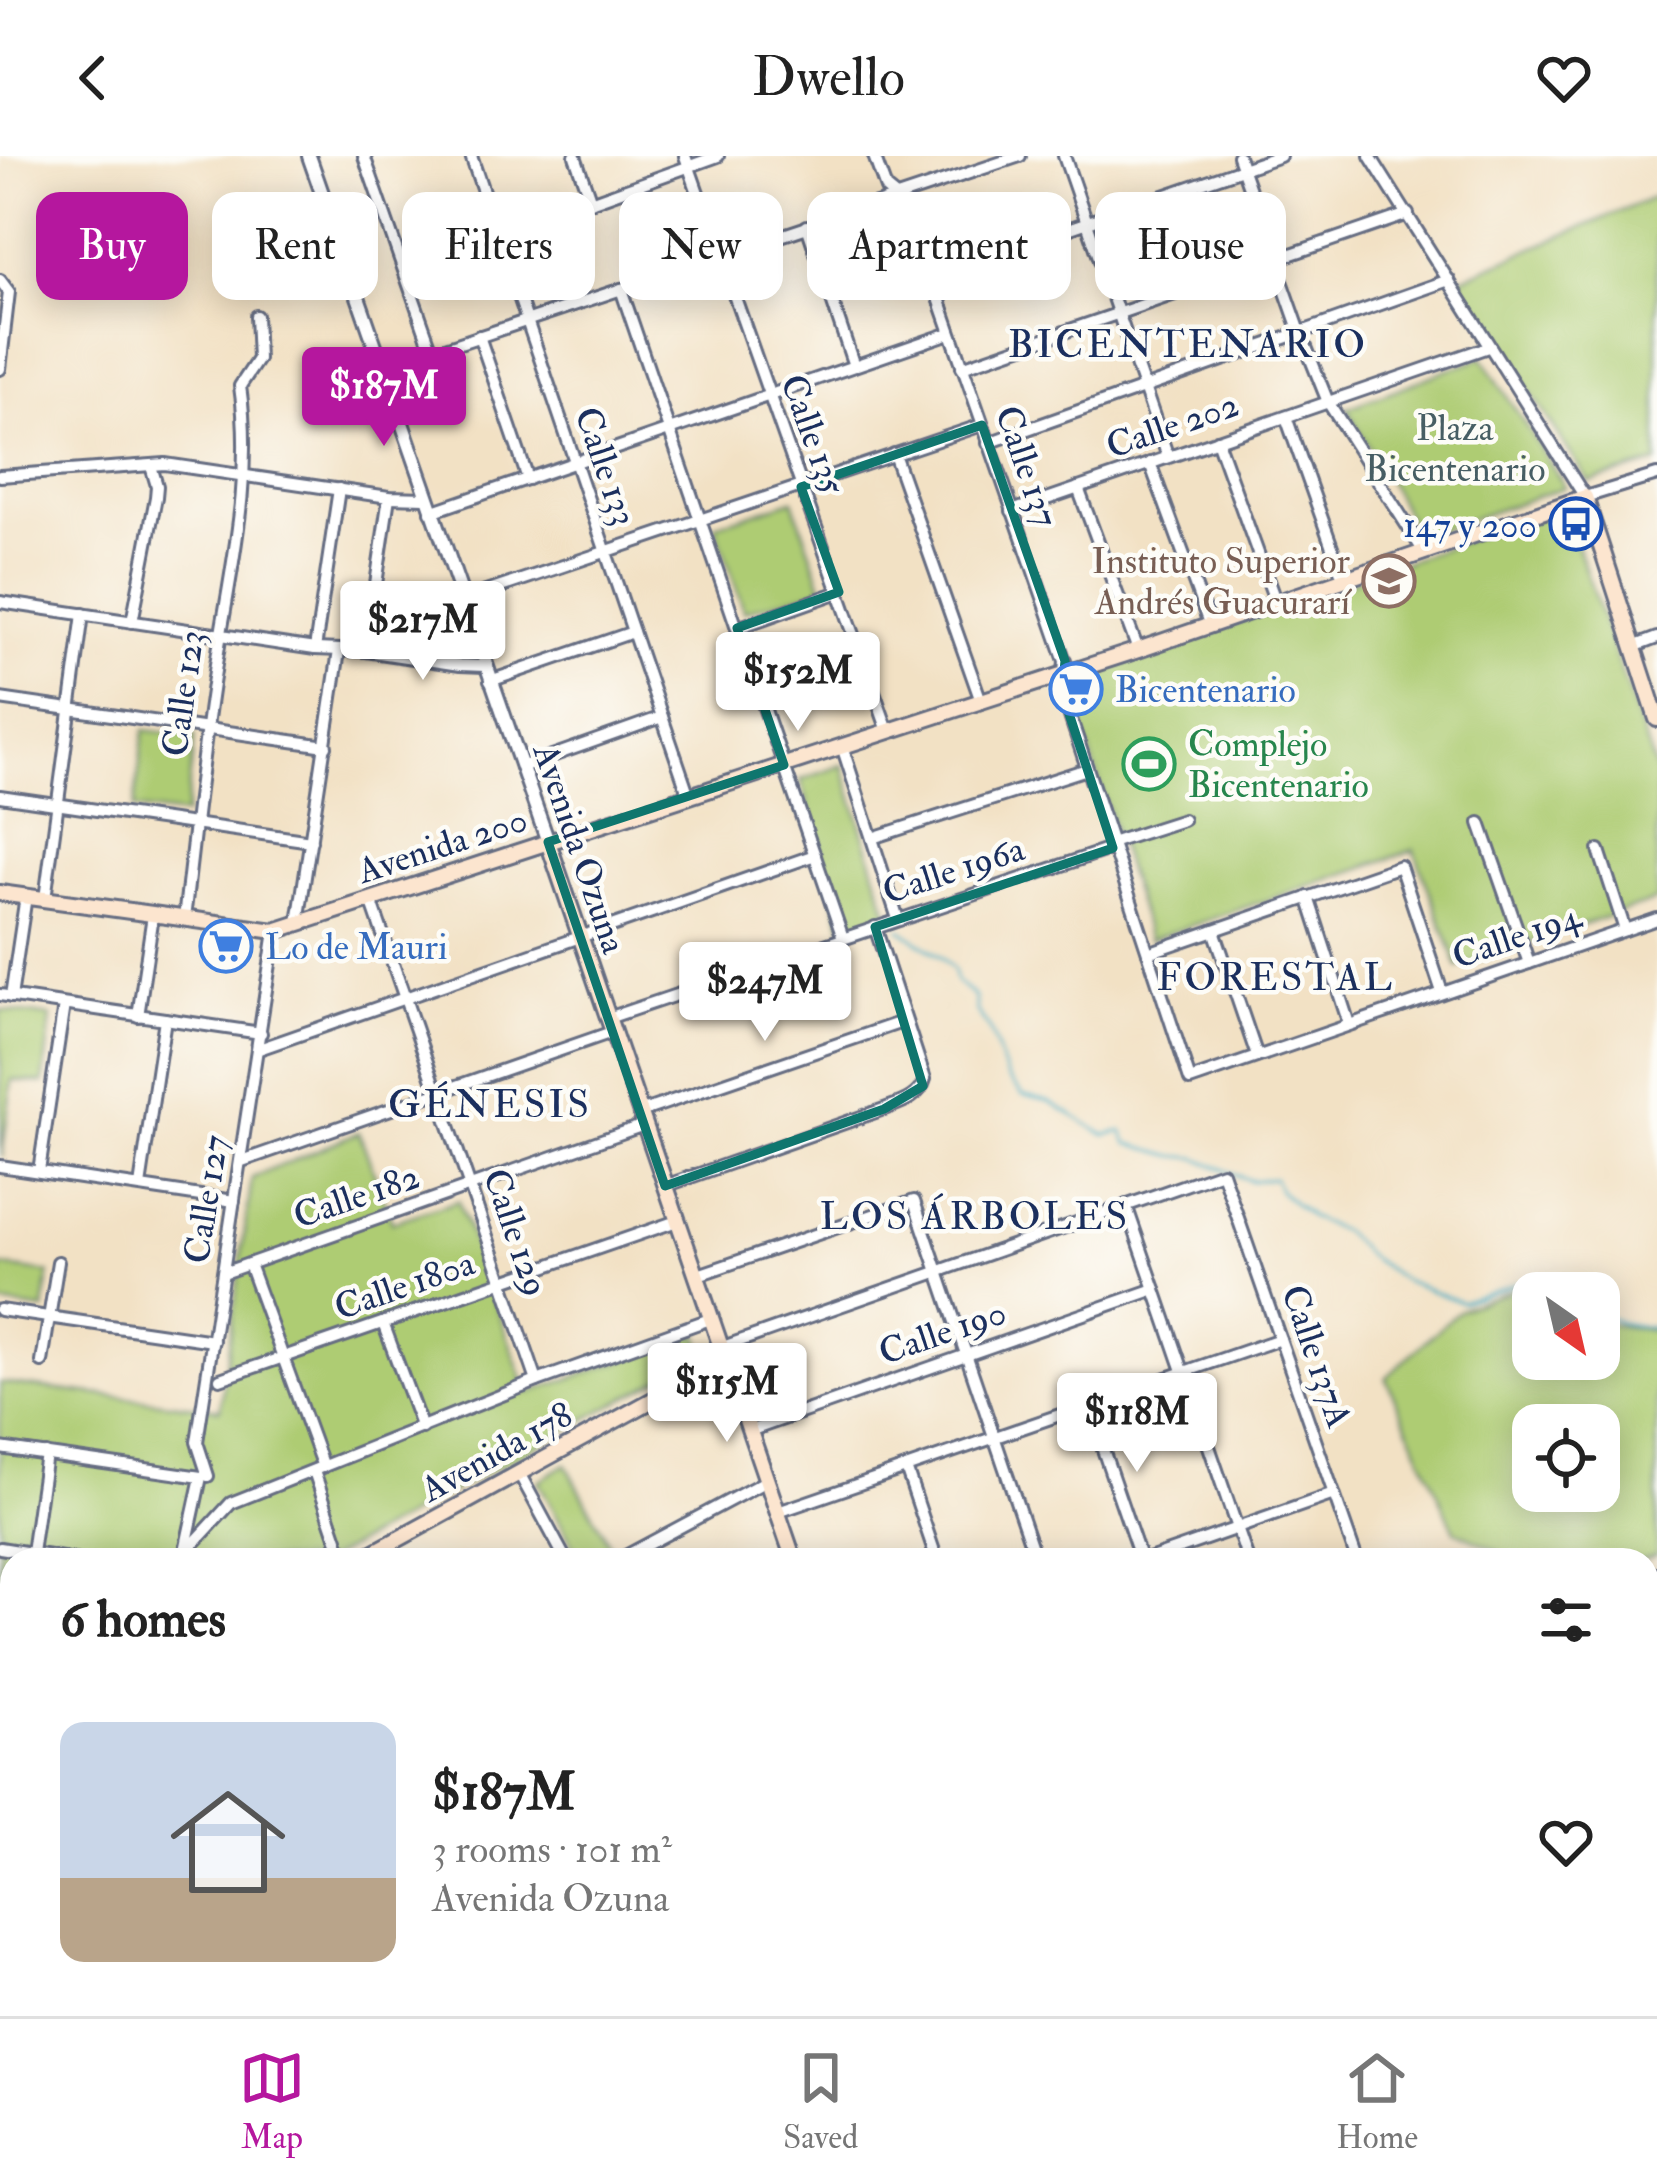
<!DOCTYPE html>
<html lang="en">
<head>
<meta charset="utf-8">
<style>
	:root { --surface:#fff; --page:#f2f2f2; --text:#222; --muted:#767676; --line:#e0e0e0; --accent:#b5179e }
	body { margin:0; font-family:"IM FELL Double Pica",serif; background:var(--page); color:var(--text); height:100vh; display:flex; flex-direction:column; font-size:45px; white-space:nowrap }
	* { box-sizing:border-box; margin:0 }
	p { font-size:39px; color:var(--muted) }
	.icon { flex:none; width:66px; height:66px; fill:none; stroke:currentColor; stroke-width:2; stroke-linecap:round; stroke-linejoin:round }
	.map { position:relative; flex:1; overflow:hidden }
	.drawer { position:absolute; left:0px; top:1392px; width:1659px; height:468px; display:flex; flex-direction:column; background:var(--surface); border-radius:36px 36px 0 0; box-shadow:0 6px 30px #0003 }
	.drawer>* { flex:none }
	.top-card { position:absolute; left:36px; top:36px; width:1587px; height:108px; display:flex; gap:24px }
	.needle { width:78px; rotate:146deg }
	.controls { position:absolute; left:1512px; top:1116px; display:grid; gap:24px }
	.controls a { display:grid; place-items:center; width:108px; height:108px; border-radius:24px; background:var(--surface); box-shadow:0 6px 30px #0003; font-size:60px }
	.price { position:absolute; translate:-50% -102px; padding:0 27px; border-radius:12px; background:#fff; color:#222; font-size:39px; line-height:78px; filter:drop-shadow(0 3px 6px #0008) }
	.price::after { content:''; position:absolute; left:50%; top:72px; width:36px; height:27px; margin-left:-18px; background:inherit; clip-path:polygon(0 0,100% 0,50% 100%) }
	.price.current { background:var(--accent); color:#fff }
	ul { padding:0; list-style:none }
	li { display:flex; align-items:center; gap:36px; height:300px; padding:0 60px }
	li span { display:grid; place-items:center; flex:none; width:336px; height:240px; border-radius:24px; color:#555 }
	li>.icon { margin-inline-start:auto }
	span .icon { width:144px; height:144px; fill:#fffc; stroke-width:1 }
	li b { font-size:51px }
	h2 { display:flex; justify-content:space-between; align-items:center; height:144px; padding:0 60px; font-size:51px }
	.pill { padding:0 42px; border-radius:24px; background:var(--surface); box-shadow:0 6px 30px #0003; font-size:42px; line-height:108px }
	.pill.current { background:var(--accent); color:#fff }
	header { display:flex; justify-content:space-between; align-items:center; height:156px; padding:0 60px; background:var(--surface); font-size:54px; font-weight:600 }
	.dock { display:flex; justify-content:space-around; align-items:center; height:168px; border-top:3px solid var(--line); background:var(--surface); font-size:33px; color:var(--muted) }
	.dock a { display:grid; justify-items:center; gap:6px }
	.dock .current { color:var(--accent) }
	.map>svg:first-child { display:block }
	.green { fill:#aecc73; stroke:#647e68; stroke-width:3; fill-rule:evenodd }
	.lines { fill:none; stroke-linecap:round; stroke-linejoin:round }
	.stream { stroke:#41abc0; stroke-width:3 }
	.minor-casing { stroke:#666d82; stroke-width:16 }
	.tertiary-casing { stroke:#666d82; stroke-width:18 }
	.secondary-casing { stroke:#666d82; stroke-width:20 }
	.minor { stroke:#fff; stroke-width:10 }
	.tertiary { stroke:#fff; stroke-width:12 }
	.secondary { stroke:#fce5cf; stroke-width:14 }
	.marked { fill:none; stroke:#0f766e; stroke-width:9; stroke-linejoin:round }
	.labels { text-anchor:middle; stroke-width:9; stroke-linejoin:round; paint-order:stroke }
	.street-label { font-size:36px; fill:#1b2f5e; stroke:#fdfcf7 }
	.park-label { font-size:36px; fill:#475e64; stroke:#fdfcf7 }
	.transit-label { font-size:36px; fill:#164399; stroke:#fdfcf7; text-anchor:end }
	.education-label { font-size:36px; fill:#785e54; stroke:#fdfcf7; text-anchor:end }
	.shop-label { font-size:36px; fill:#366cbe; stroke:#fdfcf7; text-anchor:start }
	.leisure-label { font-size:36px; fill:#27864d; stroke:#fdfcf7; text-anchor:start }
	.neighbourhood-label { font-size:39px; letter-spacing:3px; fill:#1b2f5e; stroke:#fdfcf7 }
</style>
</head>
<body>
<header><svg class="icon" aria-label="back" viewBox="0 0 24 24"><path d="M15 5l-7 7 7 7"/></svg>Dwello<svg class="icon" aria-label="heart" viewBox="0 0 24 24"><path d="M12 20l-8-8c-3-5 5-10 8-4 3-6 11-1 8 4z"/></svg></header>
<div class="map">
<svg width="1657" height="1860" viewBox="0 0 1657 1860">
	<rect width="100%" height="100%" fill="#fdfcf7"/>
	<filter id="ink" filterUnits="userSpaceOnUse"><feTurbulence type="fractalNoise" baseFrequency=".00833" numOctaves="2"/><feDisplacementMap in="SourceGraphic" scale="24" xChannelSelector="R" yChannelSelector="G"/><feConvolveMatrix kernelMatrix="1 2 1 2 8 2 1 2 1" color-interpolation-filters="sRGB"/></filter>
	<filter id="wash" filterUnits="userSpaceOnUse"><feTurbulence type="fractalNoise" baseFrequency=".004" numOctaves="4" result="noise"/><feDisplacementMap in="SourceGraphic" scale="48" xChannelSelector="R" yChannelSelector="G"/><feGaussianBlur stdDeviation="2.7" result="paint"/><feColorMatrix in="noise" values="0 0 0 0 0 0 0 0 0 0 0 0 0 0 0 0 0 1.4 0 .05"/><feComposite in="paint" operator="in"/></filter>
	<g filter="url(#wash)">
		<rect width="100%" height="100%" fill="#f2e1c4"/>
		<g class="green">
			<path d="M1657 40V307L1589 326 1457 124Z"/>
			<path d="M1482 201 1565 331 1419 381 1347 252Z"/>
			<path d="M793 344 823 432 744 455 715 369Z"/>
			<path d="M1563 350 1657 619V744L1458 811 1414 694 1149 784 1068 526Z"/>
			<path d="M144 574 195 580 185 659 134 653Z"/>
			<path d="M843 609 889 761 844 777 801 624Z"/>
			<path d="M0 854 51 861 43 927 12 924 2 1001Z"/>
			<path d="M359 976 392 1066 458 1045 528 1237 699 1178 704 1199 327 1404H12V1575L0 1580V1227L220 1253 252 1022Z"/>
			<path d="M0 1110 49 1117 44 1154 0 1148Z"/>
			<path d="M1525 1129 1533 1137V1203H1599V1167L1657 1175V1399L1644 1404H1517L1455 1375 1386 1222 1460 1153ZM1533 1269H1599V1335H1533Z"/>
			<path d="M566 1308 612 1393 591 1404H581L538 1325Z"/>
			<path d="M97 1848H268L274 1860H88L85 1854Z"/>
			<path d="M498 1848H930L934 1860H476Z"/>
		</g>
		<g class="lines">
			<g class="stream">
				<path d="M900 773 940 800 953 813 956 825 975 841 977 856 989 872 1007 921 1023 939 1049 945 1105 979 1122 975 1128 987 1175 1000 1197 1002 1251 1025 1274 1022 1279 1035 1312 1062 1344 1076 1367 1099 1403 1124 1461 1146 1526 1124 1536 1126 1545 1137"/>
				<path d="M1599 1158 1621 1167 1653 1172 1657 1170"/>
			</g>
		</g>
	</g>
	<g filter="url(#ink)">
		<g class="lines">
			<g class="minor-casing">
				<g id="minor">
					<path d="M364 0 432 195"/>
					<path d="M471 0 689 640"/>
					<path d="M575 0 591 46"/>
					<path d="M685 0 888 575"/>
					<path d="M874 0 886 33 907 50 1065 505 1062 536 1190 924 1657 763"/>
					<path d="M1064 0 1168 301"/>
					<path d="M1238 0 1300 176 1328 246 1424 396"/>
					<path d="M1370 0 1585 341 1657 319"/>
					<path d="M807 70 854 210"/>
					<path d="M404 113 718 0"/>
					<path d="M931 120 1280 0"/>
					<path d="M0 124 9 136 0 213"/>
					<path d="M621 133 843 782"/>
					<path d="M479 180 528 323"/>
					<path d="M962 211 1408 58"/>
					<path d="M319 234 1020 0"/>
					<path d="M1286 261 1343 422"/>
					<path d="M1217 284 1276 447"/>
					<path d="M988 287 1449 124"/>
					<path d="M894 298 981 545"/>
					<path d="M1150 307 1210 470"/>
					<path d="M0 320 165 308 389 341 426 342"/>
					<path d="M1078 332 1138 494"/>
					<path d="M1012 355 1488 191"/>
					<path d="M431 356 950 177"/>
					<path d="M462 444 982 269"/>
					<path d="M0 446 315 493 366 495 460 509 485 510"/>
					<path d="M132 466 156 341 157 330 151 310"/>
					<path d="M737 472 839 436"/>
					<path d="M1633 491 1657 482"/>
					<path d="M315 493 339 333"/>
					<path d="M366 495 389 341"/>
					<path d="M490 525 633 476"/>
					<path d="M0 543 326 590"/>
					<path d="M842 590 898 763"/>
					<path d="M521 611 662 561"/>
					<path d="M0 640 311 685"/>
					<path d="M1480 667 1529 807"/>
					<path d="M872 682 1087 613"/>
					<path d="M1111 687 1183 664"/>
					<path d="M1599 694 1625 774"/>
					<path d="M1308 741 1349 868"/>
					<path d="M45 743 83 458"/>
					<path d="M371 744 537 1225"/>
					<path d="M184 763C194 680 202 597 215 515 229 420 254 325 240 230L258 203 256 160"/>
					<path d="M298 767 339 495"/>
					<path d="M1214 774 1257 900"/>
					<path d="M1148 797 1400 710 1442 836"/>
					<path d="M0 839 261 877"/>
					<path d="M11 841 26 740"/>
					<path d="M138 860 153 759"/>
					<path d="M608 862 1113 692"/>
					<path d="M259 893 815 699"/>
					<path d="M640 956 905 865"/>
					<path d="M242 1005 612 876"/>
					<path d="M0 1010 234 1045"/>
					<path d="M39 1015 64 849"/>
					<path d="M140 1030 165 863"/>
					<path d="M665 1030 884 953C900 947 920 942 925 923L875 771"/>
					<path d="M1126 1049 1248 1404"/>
					<path d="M249 1108 323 1311"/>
					<path d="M223 1117 644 969"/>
					<path d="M695 1120 914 1045 1036 1404"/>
					<path d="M0 1154 213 1185"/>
					<path d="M383 1167 422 1272"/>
					<path d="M720 1192 1222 1016 1357 1404"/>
					<path d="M42 1206 58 1106"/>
					<path d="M220 1223 677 1065"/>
					<path d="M1088 1250 1141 1404"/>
					<path d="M749 1275 1155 1133"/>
					<path d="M0 1292 201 1321 183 1404"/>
					<path d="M906 1312 937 1404"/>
					<path d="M314 1315 344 1404"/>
					<path d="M519 1317 566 1404"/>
					<path d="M208 1320 197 1286 275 775"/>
					<path d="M778 1356 1280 1183"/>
					<path d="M0 1392 75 1404"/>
					<path d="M185 1397 231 1347 537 1225 710 1163"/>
					<path d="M31 1404 46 1298"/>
					<path d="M618 1404 766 1325"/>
					<path d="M1146 1404 1334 1338"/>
					<path d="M1647 1421 1657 1417"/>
					<path d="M0 1492 12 1493"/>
					<path d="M1647 1535 1657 1531"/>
					<path d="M3 1598 12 1540"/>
					<path d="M1647 1641 1657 1671"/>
					<path d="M0 1716 12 1739"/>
					<path d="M1647 1746 1657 1743"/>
					<path d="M0 1771 12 1765"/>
					<path d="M408 1848 415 1860"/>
					<path d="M1084 1848 1088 1860"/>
					<path d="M1189 1848 1193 1860"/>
					<path d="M1293 1848 1298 1860"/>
					<path d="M1400 1848 1404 1860"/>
					<path d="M1512 1848 1516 1860"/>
					<path d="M1613 1848 1617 1860"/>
					<path d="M49 1860 71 1848"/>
					<path d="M442 1860 464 1848"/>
					<path d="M1317 1860 1352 1848"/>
				</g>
			</g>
			<g class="tertiary-casing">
				<path id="tertiary" d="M309 0 548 686"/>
			</g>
			<g class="secondary-casing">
				<g id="secondary">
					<path d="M548 686 794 1404"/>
					<path d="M0 737 275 775 1138 494 1585 341 1657 563"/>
					<path d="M360 1404 724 1205"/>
					<path d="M0 1600 12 1594"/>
					<path d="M944 1848 948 1860"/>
				</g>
			</g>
			<use href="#minor" class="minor"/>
			<use href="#tertiary" class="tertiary"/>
			<use href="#secondary" class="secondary"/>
		</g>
	</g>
	<path class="marked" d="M982 269 1065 505 1062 536 1113 692 875 771 923 930 884 953 665 1030 548 686 784 609 737 472 839 436 801 331Z"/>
	<defs>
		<g id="bus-ring" transform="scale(2.7)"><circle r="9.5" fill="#fdfcf7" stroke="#1a4fb4" stroke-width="1.5"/><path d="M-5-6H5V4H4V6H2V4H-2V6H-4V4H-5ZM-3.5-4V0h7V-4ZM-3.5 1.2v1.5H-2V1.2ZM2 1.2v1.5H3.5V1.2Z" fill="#1a4fb4"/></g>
		<g id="university-ring" transform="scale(2.7)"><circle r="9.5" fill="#fdfcf7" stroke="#8d6e63" stroke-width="1.5"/><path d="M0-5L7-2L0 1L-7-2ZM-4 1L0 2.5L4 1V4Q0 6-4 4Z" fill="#8d6e63"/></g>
		<g id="supermarket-ring" transform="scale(2.7)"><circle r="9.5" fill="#fdfcf7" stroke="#3f7fe0" stroke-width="1.5"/><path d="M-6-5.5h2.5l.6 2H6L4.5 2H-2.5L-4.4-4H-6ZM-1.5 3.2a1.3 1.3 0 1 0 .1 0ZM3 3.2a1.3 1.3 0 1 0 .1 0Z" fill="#3f7fe0"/></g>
		<g id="stadium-ring" transform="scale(2.7)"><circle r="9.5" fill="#fdfcf7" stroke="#2e9e5b" stroke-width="1.5"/><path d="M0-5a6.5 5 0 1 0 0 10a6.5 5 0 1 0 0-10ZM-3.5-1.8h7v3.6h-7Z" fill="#2e9e5b"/></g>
	</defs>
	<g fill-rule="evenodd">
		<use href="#bus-ring" x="1576" y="368"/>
		<use href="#university-ring" x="1389" y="425"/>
		<use href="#supermarket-ring" x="1076" y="533"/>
		<use href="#stadium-ring" x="1149" y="608"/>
		<use href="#supermarket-ring" x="226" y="790"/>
	</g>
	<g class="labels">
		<g class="street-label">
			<text transform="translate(1172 268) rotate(-19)" y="13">Calle 202</text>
			<text transform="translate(814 278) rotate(70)" y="13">Calle 135</text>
			<text transform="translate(607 310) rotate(71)" y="13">Calle 133</text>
			<text transform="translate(1028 310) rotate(71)" y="13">Calle 137</text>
			<text transform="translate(182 537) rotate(-82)" y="13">Calle 123</text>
			<text transform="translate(442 688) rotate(-18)" y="13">Avenida 200</text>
			<text transform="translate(581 692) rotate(71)" y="13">Avenida Ozuna</text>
			<text transform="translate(953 713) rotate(-18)" y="13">Calle 196a</text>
			<text transform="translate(1516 779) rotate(-19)" y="13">Calle 194</text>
			<text transform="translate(356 1039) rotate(-19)" y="13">Calle 182</text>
			<text transform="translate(205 1043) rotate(-81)" y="13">Calle 127</text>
			<text transform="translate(517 1076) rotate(71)" y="13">Calle 129</text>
			<text transform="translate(404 1128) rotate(-19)" y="13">Calle 180a</text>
			<text transform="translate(942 1175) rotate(-19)" y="13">Calle 190</text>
			<text transform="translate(1318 1200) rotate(71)" y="13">Calle 137A</text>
			<text transform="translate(496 1295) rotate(-29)" y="13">Avenida 178</text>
		</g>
		<g class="park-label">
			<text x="1455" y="284">Plaza<tspan x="1455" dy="41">Bicentenario</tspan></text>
		</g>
		<g class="transit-label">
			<text x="1537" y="381">147 y 200</text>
		</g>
		<g class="education-label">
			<text x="1350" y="417">Instituto Superior<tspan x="1350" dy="41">Andrés Guacurarí</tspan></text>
		</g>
		<g class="shop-label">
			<text x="1115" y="546">Bicentenario</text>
			<text x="265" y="803">Lo de Mauri</text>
		</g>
		<g class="leisure-label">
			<text x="1188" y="600">Complejo<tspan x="1188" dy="41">Bicentenario</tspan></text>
		</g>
		<g class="neighbourhood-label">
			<text x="1188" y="201">BICENTENARIO</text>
			<text x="1276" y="834">FORESTAL</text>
			<text x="490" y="961">GÉNESIS</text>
			<text x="975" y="1073">LOS ÁRBOLES</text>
		</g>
	</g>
</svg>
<div class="controls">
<a><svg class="needle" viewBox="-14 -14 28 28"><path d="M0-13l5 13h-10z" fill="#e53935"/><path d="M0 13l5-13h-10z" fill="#767676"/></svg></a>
<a><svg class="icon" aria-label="locate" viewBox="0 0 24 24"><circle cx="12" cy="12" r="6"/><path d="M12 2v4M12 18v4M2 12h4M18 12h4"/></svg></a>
</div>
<b class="price current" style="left:384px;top:293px">$187M</b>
<b class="price" style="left:423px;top:527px">$217M</b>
<b class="price" style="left:798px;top:578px">$152M</b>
<b class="price" style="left:765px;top:888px">$247M</b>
<b class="price" style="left:727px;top:1289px">$115M</b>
<b class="price" style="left:1137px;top:1319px">$118M</b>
<div class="top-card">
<a class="pill current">Buy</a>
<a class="pill">Rent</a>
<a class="pill">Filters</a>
<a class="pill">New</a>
<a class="pill">Apartment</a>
<a class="pill">House</a>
</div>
<section class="drawer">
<h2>6 homes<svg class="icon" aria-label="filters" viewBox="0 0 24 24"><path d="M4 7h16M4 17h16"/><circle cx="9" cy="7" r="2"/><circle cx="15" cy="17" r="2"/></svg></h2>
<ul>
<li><span style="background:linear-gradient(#c9d6e8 65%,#b9a48a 0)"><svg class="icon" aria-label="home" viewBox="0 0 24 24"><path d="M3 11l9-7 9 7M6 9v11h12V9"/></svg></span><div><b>$187M</b><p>3 rooms · 101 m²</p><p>Avenida Ozuna</p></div><svg class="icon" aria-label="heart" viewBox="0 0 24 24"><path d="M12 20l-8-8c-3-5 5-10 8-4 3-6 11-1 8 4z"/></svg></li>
</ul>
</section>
</div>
<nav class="dock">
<a class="current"><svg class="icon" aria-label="map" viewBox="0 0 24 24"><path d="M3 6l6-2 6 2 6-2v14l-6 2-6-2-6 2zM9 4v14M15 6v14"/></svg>Map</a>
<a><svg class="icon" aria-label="saved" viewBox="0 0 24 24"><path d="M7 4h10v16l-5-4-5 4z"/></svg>Saved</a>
<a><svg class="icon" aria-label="home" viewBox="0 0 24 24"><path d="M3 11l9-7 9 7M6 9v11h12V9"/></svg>Home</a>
</nav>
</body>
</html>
